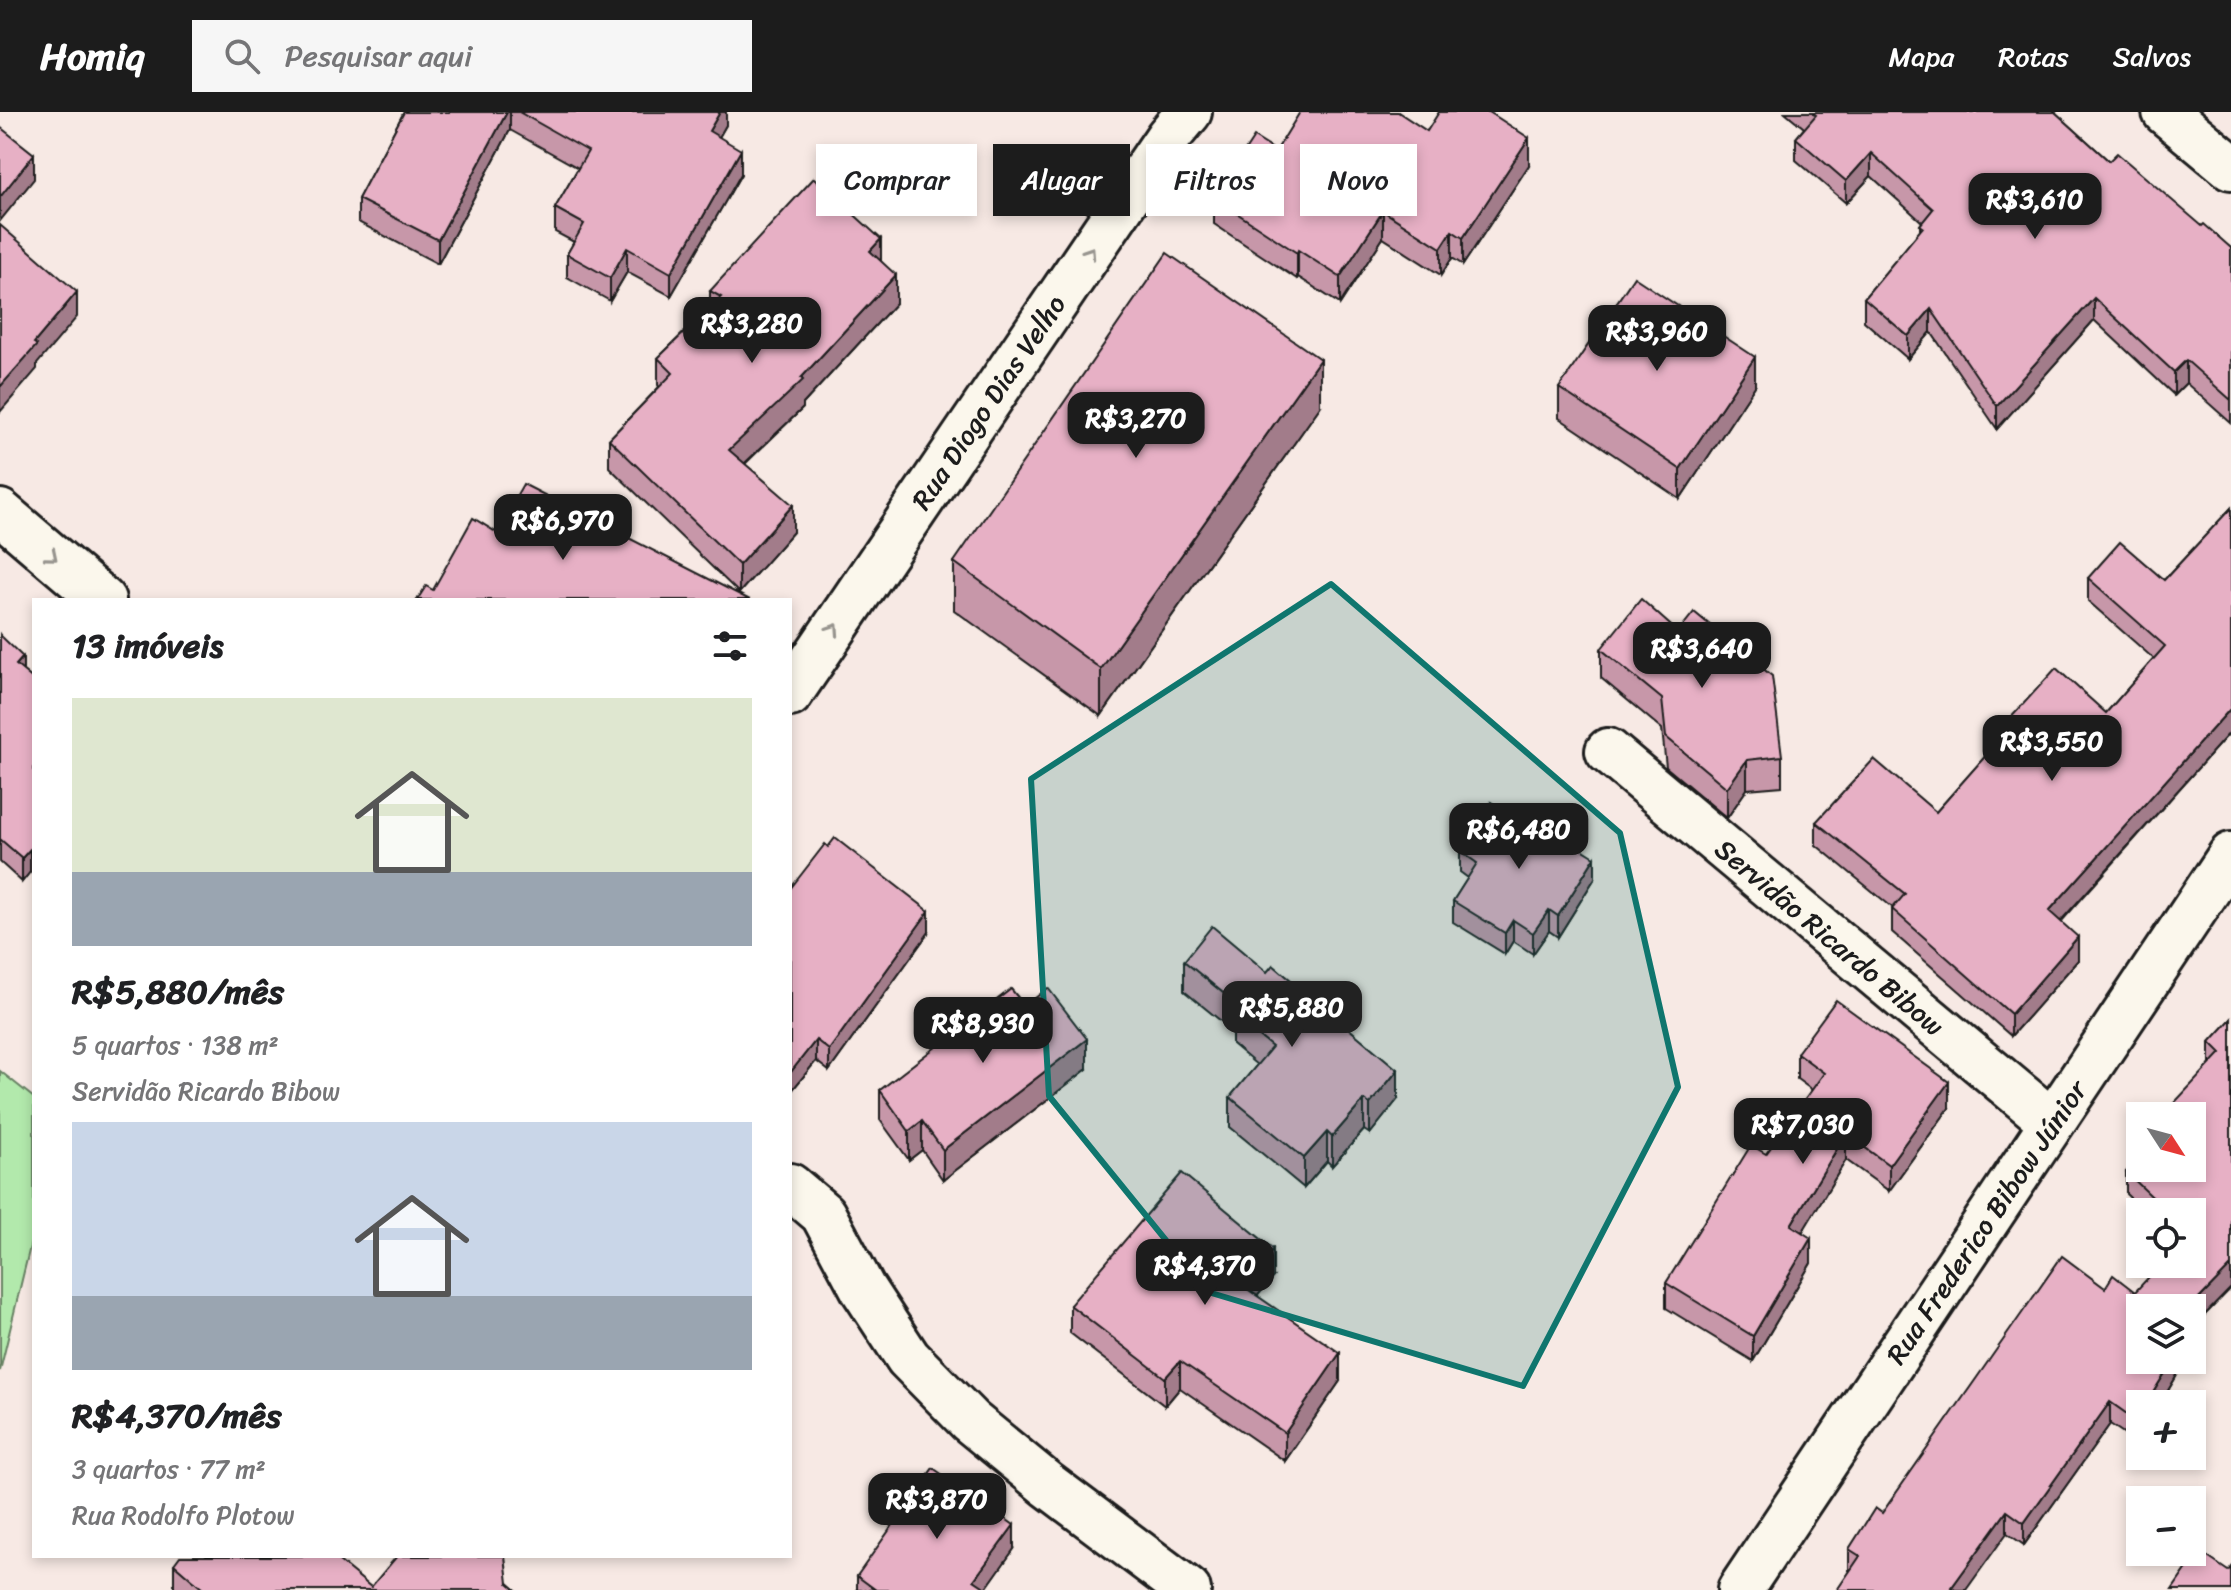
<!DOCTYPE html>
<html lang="pt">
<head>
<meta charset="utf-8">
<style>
	:root { --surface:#fff; --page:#f6f6f6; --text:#202124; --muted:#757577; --accent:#1c1c1c }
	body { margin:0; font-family:Sriracha,sans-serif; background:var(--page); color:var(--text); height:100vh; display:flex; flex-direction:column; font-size:30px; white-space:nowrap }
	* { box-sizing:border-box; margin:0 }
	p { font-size:26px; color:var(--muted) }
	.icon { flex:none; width:44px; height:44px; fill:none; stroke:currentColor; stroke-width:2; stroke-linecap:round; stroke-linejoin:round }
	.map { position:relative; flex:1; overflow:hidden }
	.panel { position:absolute; left:32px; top:486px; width:760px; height:960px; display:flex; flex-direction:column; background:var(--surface); border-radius:0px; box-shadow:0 4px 12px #0003 }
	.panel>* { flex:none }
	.hud { position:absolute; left:816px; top:32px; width:760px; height:72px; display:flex; gap:16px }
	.needle { width:52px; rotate:126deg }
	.buttons { position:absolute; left:2126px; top:990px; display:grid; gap:16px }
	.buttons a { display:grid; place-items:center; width:80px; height:80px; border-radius:0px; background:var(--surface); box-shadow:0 4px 12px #0003; font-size:40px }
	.price { position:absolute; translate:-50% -68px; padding:0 18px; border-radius:16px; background:var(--accent); color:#fff; font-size:26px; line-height:52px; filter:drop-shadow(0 2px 4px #0008) }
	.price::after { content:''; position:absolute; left:50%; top:48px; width:24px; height:18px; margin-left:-12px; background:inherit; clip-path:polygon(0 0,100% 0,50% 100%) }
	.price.on { background:#222; color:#fff }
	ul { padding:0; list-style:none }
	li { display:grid; align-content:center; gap:16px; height:424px; padding:0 40px }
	li span { display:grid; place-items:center; height:248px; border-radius:0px; color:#555 }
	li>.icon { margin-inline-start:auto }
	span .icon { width:144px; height:144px; fill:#fffc; stroke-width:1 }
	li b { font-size:34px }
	h2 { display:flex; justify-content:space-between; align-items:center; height:96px; padding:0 40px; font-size:34px }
	.pill { padding:0 28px; border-radius:0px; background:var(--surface); box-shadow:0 4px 12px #0003; font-size:28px; line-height:72px }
	.pill.on { background:var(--accent); color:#fff }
	header { display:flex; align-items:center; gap:48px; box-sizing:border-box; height:112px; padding:0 40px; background:var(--accent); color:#fff }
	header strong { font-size:38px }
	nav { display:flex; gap:44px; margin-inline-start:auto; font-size:28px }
	.search { width:560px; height:72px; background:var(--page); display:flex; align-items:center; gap:20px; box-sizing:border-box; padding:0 28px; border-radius:0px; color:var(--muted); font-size:30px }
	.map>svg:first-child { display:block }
	.green { fill:#b2e9ac; stroke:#678264; stroke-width:2 }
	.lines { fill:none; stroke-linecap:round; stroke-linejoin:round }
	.minor-casing { stroke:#1c1c1c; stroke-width:50 }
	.minor { stroke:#fbf7ec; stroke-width:44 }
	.wall { fill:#c797a9; stroke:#1c1c1c; stroke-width:2 }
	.shaded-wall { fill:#a27b8a; stroke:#1c1c1c; stroke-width:2 }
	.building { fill:#e7b0c5; stroke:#1c1c1c; stroke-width:2 }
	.oneway { stroke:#97948e }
	.marked { fill:#0f766e; fill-opacity:0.2; stroke:#0f766e; stroke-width:6; stroke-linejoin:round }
	.labels { text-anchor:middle; stroke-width:6; stroke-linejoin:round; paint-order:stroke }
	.street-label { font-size:28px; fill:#1c1c1c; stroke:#fbf7ec }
</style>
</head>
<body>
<header>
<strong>Homiq</strong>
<div class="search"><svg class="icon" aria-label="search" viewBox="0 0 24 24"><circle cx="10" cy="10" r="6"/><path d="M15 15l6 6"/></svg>Pesquisar aqui</div>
<nav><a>Mapa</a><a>Rotas</a><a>Salvos</a></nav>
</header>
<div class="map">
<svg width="2231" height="1478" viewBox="0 0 2231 1478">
	<rect width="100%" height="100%" fill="#f7e9e4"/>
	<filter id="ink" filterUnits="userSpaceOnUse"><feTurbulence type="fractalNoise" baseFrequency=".0125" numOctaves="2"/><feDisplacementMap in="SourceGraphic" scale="16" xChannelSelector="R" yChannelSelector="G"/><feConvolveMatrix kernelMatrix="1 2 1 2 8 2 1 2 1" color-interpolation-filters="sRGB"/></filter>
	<g filter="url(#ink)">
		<path class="green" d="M0 959 34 986V1118L0 1259Z"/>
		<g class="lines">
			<g class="minor-casing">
				<g id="minor">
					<path d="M2165 0 2231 55"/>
					<path d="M0 400 103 488"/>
					<path d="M790 582 1168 25 1189 0"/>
					<path d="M1608 639 2052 1010"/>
					<path d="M790 1074 823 1102 863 1177 908 1246 970 1309 1048 1373 1188 1478"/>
					<path d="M1740 1478 2231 743"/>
				</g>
			</g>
			<use href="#minor" class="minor"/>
		</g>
		<g class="wall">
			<path d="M404 0H726V13L719 25 741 62 671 184 627 160 610 189 567 165V142L574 130 555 120V96L578 56 510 18 438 152 358 110V87Z"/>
			<path d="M1785 0H2055L2109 49 2231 136V311L2186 271 2174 283 2094 208 1997 317 1931 220 1908 247 1864 209V186L1920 119V113L1922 110 1871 64 1846 91 1796 48V26L1804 16Z"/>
			<path d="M1427 19 1529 53 1463 153 1452 146 1441 163 1383 126 1340 192 1298 165 1297 167 1214 112V86L1276 39Z"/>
			<path d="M881 149 896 191 803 292V296L745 352 793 420 739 481 609 355V327L659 275 658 273V246L710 195V179Z"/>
			<path d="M1755 274 1680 387 1559 306V276Z"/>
			<path d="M1320 295 1101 604 954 498V450Z"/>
			<path d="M2231 396V619L2061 810 2078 848 2011 924 1892 820V797L1893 796 1816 733V710L1936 700 2007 620V610L2106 601 2154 547 2088 489V466L2164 468Z"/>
			<path d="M0 523 23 559 34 568V763L30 760 22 770 0 750Z"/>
			<path d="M1601 537 1782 644V674L1747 677 1727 706 1666 655 1662 617 1601 566Z"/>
			<path d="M1460 739 1595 766 1558 825 1549 819 1533 842 1513 829 1505 842 1453 810V789L1468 766 1460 760Z"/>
			<path d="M790 777 929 820 829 959 816 949 790 981Z"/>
			<path d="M1184 849 1398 987 1370 1022 1364 1018 1332 1054 1327 1049 1304 1076 1230 1015V985L1257 953 1232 932V918L1184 879Z"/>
			<path d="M1025 894 1087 957 943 1068 922 1038 909 1048 880 1008V978Z"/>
			<path d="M2231 907V1176L2192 1216V1196L2140 1248H2186L2160 1292H2140V1325L2137 1330 2110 1312 2024 1433 2007 1421 1849 1458V1437L1882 1401 2105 1176 2135 1180 2192 1152V1100H2145L2126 1082V1060L2140 1056 2210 952V930Z"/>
			<path d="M1797 941 1949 996 1889 1079 1846 1048 1802 1120 1811 1151 1753 1249 1666 1196V1171L1766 1042 1812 978 1797 967Z"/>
			<path d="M1273 1165 1257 1184 1340 1269 1285 1349 1180 1276 1165 1294 1070 1221V1193Z"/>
			<path d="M1014 1437 986 1476 989 1478H857V1464Z"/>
			<path d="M174 1452 371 1475 508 1471 516 1478H174Z"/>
		</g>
		<g class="shaded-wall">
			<path d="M507 0H510V18L438 152V128Z"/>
			<path d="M720 0H726V13L709 43V19Z"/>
			<path d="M1529 26V53L1463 153V126Z"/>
			<path d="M741 38V62L671 184V161Z"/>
			<path d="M1871 41V64L1846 91V69Z"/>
			<path d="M34 42V67L0 109V85Z"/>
			<path d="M1383 99V126L1340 192V165Z"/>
			<path d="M1452 119V146L1441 163V136Z"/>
			<path d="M881 127V155L870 139Z"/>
			<path d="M627 136V160L610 189V166Z"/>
			<path d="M1298 138V165L1297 167V141Z"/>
			<path d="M896 163V191L803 292V296L729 366V338L801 266Z"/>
			<path d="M77 180V205L37 252V257L0 300V275L34 231Z"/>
			<path d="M2094 186V208L1997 317V294Z"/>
			<path d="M1931 197V220L1908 247V224Z"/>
			<path d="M1755 245V274L1680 387V357Z"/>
			<path d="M1320 247V295L1101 604V557Z"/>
			<path d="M2186 248V271L2174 283V260Z"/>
			<path d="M793 393V420L739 481V453Z"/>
			<path d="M23 545V569L16 553Z"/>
			<path d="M2231 596V619L2049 822V799Z"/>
			<path d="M1747 648V677L1727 706V676Z"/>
			<path d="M30 737V760L22 770V746Z"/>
			<path d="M1595 745V766L1558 825V804Z"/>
			<path d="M1549 798V819L1533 842V821Z"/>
			<path d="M929 799V820L829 959V938Z"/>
			<path d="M1513 808V829L1505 842V821Z"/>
			<path d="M2078 825V848L2011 924V902Z"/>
			<path d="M1087 927V957L943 1068V1038Z"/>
			<path d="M816 928V949L790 981V961Z"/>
			<path d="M1398 958V987L1370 1022V992Z"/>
			<path d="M1949 970V996L1889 1079V1053Z"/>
			<path d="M1364 988V1018L1332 1054V1025Z"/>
			<path d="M922 1009V1038L909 1048V1019Z"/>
			<path d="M1327 1020V1049L1304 1076V1046Z"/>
			<path d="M1846 1022V1048L1791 1139V1113Z"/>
			<path d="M1811 1126V1151L1753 1249V1224Z"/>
			<path d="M1273 1137V1165L1243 1202V1174Z"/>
			<path d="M2231 1154V1176L2192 1216V1196H2190Z"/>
			<path d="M1340 1241V1269L1285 1349V1321Z"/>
			<path d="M2173 1248H2186L2160 1292H2146Z"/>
			<path d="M1180 1249V1276L1165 1294V1266Z"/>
			<path d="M2110 1290V1312L2024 1433V1411Z"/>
			<path d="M2140 1303V1325L2137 1330V1309Z"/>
			<path d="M2007 1399V1421L1966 1478H1952V1475Z"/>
			<path d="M1014 1413V1437L985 1478 974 1468Z"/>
		</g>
		<g class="building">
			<path d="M404 0H507L438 128 358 87Z"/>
			<path d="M519 0H720L709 19 741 38 671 161 627 136 610 166 567 142 584 112 555 96 588 39Z"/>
			<path d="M1300 0H1398L1427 19 1439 0H1489L1529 26 1463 126 1452 119 1441 136 1383 99 1340 165 1298 138 1297 141 1214 86 1254 25 1276 39Z"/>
			<path d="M1812 0H2055L2109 49 2117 41 2202 114 2204 112 2231 136V288L2186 248 2174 260 2094 186 1997 294 1931 197 1908 224 1864 186 1923 115 1920 113 1933 97 1871 41 1846 69 1796 26 1816 3Z"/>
			<path d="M0 15 34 42 0 85Z"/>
			<path d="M814 66 881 127 870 139 896 163 801 266 803 268 729 338 793 393 739 453 609 327 673 261 658 246 721 185 710 179Z"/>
			<path d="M0 113 77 180 34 231 37 233 0 275Z"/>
			<path d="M1167 141 1320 247 1101 557 954 450Z"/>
			<path d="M1634 165 1755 245 1680 357 1559 276Z"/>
			<path d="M523 372 750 488H417L426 474 433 478 473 406 496 420Z"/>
			<path d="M2231 396V596L2049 799 2078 825 2011 902 1892 797 1905 782 1816 710 1874 647 1936 700 2012 614 2007 610 2056 556 2106 601 2165 534 2088 466 2120 430 2164 468Z"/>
			<path d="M1641 487 1678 520 1694 500 1772 564 1782 644 1747 648 1727 676 1666 625 1662 587 1601 537Z"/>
			<path d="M0 523 23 545 16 553 34 568V740L30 737 22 746 0 727Z"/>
			<path d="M1491 690 1527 714 1532 706 1595 745 1558 804 1549 798 1533 821 1513 808 1505 821 1453 789 1477 751 1460 739Z"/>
			<path d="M835 726 929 799 829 938 816 928 790 961V777L825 732 828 735Z"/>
			<path d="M1212 814 1267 860 1273 853 1398 958 1370 992 1364 988 1332 1025 1327 1020 1304 1046 1230 985 1272 935 1232 903 1239 894 1184 849Z"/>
			<path d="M1048 876 1087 927 943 1038 922 1009 909 1019 880 978 1011 877 1025 894Z"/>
			<path d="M1836 888 1949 970 1889 1053 1846 1022 1791 1113 1811 1126 1753 1224 1666 1171 1751 1033 1766 1042 1824 961 1797 941Z"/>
			<path d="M2231 907V1154L2190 1196H2140V1248H2173L2146 1292H2140V1303L2137 1309 2110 1290 2024 1411 2007 1399 1952 1475 1956 1478H1837L1860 1444 1849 1437 1875 1396 1882 1401 2062 1144 2105 1176 2113 1163 2135 1180 2161 1152H2192V1100H2168L2126 1060 2140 1045V1056H2192V1004H2162L2221 941 2210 930Z"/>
			<path d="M1182 1061 1273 1137 1243 1174 1340 1241 1285 1321 1180 1249 1165 1266 1070 1193Z"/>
			<path d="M933 1356 1014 1413 974 1468 989 1478H876L857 1464Z"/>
			<path d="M2199 1439 2228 1459 2231 1455V1478H2172Z"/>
			<path d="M180 1444H333L371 1475 397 1444H505L508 1471 516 1478H204L174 1452Z"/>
		</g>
		<defs><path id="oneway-chevron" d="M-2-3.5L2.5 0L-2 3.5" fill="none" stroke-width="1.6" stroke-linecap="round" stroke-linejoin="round" transform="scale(2)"/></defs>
		<g class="oneway">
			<use href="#oneway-chevron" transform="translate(1090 140) rotate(-56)"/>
			<use href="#oneway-chevron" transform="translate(52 444) rotate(40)"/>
			<use href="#oneway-chevron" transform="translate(834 517) rotate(-56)"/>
		</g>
	</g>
	<path class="marked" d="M1331 472 1620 721 1678 975 1523 1274 1208 1180 1049 984 1031 667Z"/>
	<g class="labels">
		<g class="street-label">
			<text transform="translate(988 290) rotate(-56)" y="10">Rua Diogo Dias Velho</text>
			<text transform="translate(1830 825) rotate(40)" y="10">Servidão Ricardo Bibow</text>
			<text transform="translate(1986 1110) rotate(-56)" y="10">Rua Frederico Bibow Júnior</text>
		</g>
	</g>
</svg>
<div class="buttons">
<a><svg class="needle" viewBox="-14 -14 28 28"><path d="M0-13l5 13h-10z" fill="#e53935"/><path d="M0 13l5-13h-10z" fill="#757577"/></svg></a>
<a><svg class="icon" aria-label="locate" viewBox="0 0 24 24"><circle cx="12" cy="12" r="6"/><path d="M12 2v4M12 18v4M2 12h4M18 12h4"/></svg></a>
<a><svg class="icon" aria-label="layers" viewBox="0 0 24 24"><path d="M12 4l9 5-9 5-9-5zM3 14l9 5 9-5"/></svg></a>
<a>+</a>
<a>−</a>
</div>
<b class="price" style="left:2035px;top:129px">R$3,610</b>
<b class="price" style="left:752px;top:253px">R$3,280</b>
<b class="price" style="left:1657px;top:261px">R$3,960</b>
<b class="price" style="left:1136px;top:348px">R$3,270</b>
<b class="price" style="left:563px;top:450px">R$6,970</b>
<b class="price" style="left:1702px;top:578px">R$3,640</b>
<b class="price" style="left:2052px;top:671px">R$3,550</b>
<b class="price" style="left:1519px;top:759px">R$6,480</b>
<b class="price on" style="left:1292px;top:937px">R$5,880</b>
<b class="price" style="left:983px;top:953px">R$8,930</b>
<b class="price" style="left:1803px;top:1054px">R$7,030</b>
<b class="price" style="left:1205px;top:1195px">R$4,370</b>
<b class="price" style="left:937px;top:1429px">R$3,870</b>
<div class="hud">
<a class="pill">Comprar</a>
<a class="pill on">Alugar</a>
<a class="pill">Filtros</a>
<a class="pill">Novo</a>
</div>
<section class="panel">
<h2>13 imóveis<svg class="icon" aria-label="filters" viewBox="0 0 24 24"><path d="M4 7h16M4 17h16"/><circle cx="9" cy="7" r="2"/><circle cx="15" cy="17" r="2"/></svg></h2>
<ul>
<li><span style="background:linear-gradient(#dfe7d0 70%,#9aa5b1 0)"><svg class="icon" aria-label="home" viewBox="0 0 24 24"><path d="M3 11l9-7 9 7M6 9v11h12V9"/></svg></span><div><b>R$5,880/mês</b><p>5 quartos · 138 m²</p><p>Servidão Ricardo Bibow</p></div></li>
<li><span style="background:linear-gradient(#c9d6e8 70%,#9aa5b1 0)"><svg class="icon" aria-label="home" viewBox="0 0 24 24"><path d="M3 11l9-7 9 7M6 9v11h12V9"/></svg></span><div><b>R$4,370/mês</b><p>3 quartos · 77 m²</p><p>Rua Rodolfo Plotow</p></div></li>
</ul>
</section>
</div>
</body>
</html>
